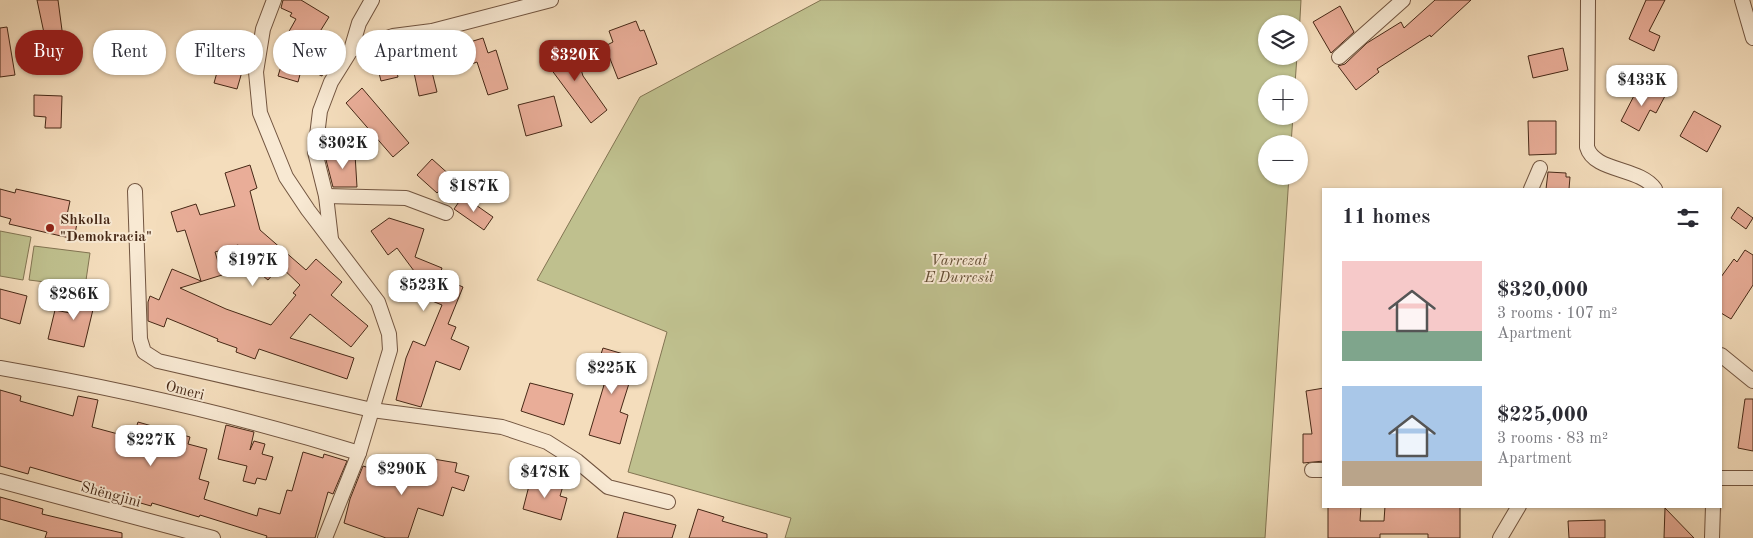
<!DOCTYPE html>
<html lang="en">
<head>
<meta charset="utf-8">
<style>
	:root { --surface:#fff; --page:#f7f7f7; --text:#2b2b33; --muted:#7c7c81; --accent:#8f2418 }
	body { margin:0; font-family:"Old Standard TT",serif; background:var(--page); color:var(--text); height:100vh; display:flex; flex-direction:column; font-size:19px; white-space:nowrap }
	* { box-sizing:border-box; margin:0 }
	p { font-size:16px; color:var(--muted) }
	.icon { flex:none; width:28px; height:28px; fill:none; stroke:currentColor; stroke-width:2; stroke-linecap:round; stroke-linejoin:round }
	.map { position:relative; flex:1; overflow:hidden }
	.side { position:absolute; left:1322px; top:188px; width:400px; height:320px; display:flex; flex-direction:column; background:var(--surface); border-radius:0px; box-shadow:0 1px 4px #0004 }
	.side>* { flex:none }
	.guide { position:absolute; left:15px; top:30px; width:475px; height:45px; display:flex; gap:10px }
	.buttons { position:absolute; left:1258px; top:15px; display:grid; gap:10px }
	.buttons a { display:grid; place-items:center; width:50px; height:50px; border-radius:50%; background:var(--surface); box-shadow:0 1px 4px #0004; font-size:25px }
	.price { position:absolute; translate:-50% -42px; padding:0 11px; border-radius:10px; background:#fff; color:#222; font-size:16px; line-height:32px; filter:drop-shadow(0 1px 2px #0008) }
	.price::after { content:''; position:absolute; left:50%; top:30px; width:15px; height:11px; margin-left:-8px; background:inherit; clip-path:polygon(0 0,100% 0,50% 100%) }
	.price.on { background:var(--accent); color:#fff }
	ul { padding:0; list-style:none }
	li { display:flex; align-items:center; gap:15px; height:125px; padding:0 20px }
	li span { display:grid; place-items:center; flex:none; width:140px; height:100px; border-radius:0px; color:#555 }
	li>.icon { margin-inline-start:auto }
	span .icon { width:60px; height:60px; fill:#fffc; stroke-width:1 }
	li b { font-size:21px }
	h2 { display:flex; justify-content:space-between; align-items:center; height:60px; padding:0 20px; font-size:21px }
	.pill { padding:0 18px; border-radius:22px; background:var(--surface); box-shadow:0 1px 4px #0004; font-size:18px; line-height:45px }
	.pill.on { background:var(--accent); color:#fff }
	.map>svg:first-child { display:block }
	.green { fill:#bfc08e; stroke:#827452 }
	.building { fill:#e9ad98; stroke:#462816; fill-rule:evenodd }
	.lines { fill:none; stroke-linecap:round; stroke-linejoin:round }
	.street-casing { stroke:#725540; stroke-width:16 }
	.street { stroke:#f8e9d3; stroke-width:14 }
	.poi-dot { fill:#8f2418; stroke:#f8e9d3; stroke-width:2 }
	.labels { text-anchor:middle; stroke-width:4; stroke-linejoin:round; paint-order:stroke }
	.poi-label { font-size:15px; font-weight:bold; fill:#462816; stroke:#f8e9d3; text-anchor:start }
	.park-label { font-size:15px; font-style:italic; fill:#644e34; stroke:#f8e9d3 }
	.street-label { font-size:15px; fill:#462816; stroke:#f8e9d3 }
</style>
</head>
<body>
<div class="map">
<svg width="1753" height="538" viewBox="0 0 1753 538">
	<rect width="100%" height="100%" fill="#f4ddbc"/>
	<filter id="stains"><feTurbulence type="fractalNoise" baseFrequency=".004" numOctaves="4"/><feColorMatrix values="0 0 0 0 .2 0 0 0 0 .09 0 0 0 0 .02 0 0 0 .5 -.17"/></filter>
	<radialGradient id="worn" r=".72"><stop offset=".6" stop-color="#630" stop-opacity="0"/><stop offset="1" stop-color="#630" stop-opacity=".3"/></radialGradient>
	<g class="green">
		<path d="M821 0H1301L1299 36V24H1266V56H1297L1295 84H1266V116H1293L1291 144H1266V176H1289L1265 538H785L791 518 628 472 667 332 537 280 640 97Z"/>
		<path d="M0 231 31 237 23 280 0 276Z"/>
		<path d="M34 246 90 253 85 287 29 280Z"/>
	</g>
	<g class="building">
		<path d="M37 0H58L67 68 45 71 40 34 44 33Z"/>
		<path d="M283 0H301L329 17 306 54 327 65 322 76 302 67 298 82 278 76 290 37 287 35 296 19 290 16 292 13 281 8Z"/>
		<path d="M1435 0H1471L1431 37 1430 35 1377 69 1379 72 1356 90 1338 66 1345 64 1367 43 1401 22 1404 28Z"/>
		<path d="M1646 0H1665L1649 31 1660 36 1654 51 1629 39Z"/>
		<path d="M1340 6 1354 32 1331 53 1313 22Z"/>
		<path d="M636 21 640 31 644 30 657 64 618 79 605 46 613 42 609 31Z"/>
		<path d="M7 27 15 75 0 77V28Z"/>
		<path d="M483 38 488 53 496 50 508 89 488 95 477 62 464 67 457 46Z"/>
		<path d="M574 46 583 76 607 110 591 123 542 57Z"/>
		<path d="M1563 48 1568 70 1533 78 1528 56Z"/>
		<path d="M223 51 246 58 237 89 214 83Z"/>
		<path d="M393 56 398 77 381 81 376 61Z"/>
		<path d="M430 64 437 92 419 96 413 68Z"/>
		<path d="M1640 84 1665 96 1656 113 1650 110 1639 131 1621 121Z"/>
		<path d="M362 88 409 143 393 157 346 103Z"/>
		<path d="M34 95 62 96 61 128H45L46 117 34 116Z"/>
		<path d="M554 96 562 126 526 136 518 105Z"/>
		<path d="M1694 111 1721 126 1707 152 1680 136Z"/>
		<path d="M1528 121H1556V154L1529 155Z"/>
		<path d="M355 154 357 187H333L325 156Z"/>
		<path d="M432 159 452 177 437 193 417 175Z"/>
		<path d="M250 165 257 188 250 191 260 230 306 270 316 259 342 282 331 295 368 326 351 347 310 314 290 338 354 358 347 379 259 349 255 359 236 352 237 348 217 341 218 339 167 318 164 327 148 321V302L150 296 159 300 172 269 201 281 185 230 177 232 171 212 196 204 200 215 235 206 225 173ZM238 245 258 262 253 268 268 280 280 266 300 285 293 293 296 295 271 325 226 309 180 288 222 275 215 252Z"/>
		<path d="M1548 172 1566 173V177H1570L1569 189H1546Z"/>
		<path d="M0 189 15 193 16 189 70 201 67 215 78 218 74 239 9 224 11 219 0 216Z"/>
		<path d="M463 196 493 217 484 230 454 209Z"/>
		<path d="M1738 207 1753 218 1746 229 1731 218Z"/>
		<path d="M389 218 424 229 415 257 442 268 439 277 463 287 448 324 456 327 451 339 469 347 460 370 436 361 421 407 396 400 406 358 413 341 425 346 442 305 410 292 417 275 397 248 388 255 371 231Z"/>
		<path d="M1745 250 1753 255V285L1731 319 1721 313V277L1734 259 1737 262Z"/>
		<path d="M0 289 27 296 20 324 0 318Z"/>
		<path d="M75 292 96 297 84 347 48 339 55 310 70 313Z"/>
		<path d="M603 348 637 358 620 412 628 415 620 444 589 435 604 385 592 381Z"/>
		<path d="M530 383 573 394 564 425 521 411Z"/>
		<path d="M1324 388V461L1303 463V434H1312L1306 391Z"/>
		<path d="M0 390 21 396 20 401 73 416 78 396 98 400 92 427 133 438 138 422 190 437 188 444 207 449 199 479 209 482 204 499 257 516 259 508 280 514 287 490 292 491 303 452 323 458 324 454 347 461 333 494 328 492 315 538H266L267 536 200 515 199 517 152 503 151 506 95 490 96 486 30 467 28 474 0 466Z"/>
		<path d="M1745 399H1753V451L1738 448Z"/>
		<path d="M226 425 254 432 250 450 254 441 265 444 262 454 273 457 266 480 257 478 255 484 243 481 247 466 218 459Z"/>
		<path d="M410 455 457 463 455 472 469 476 464 491 452 487 443 516 418 508 408 538H386L344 523 350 499 363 466 406 479Z"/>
		<path d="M531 478 563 486 560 496 567 498 561 520 523 509Z"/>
		<path d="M0 497 43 509 42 514 122 533V538H45L47 532 0 519Z"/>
		<path d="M1328 506H1361L1360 521H1384L1385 506H1460V538H1428V534H1380V538H1328Z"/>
		<path d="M1665 508 1694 538H1664Z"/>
		<path d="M698 509 724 517 722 521 767 534V538H689Z"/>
		<path d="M624 512 676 525 672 538H617Z"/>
		<path d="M1605 520V538H1569L1568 521Z"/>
	</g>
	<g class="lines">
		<g class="street-casing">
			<g id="street">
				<path d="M274 0 263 29 256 72 260 113 286 177 308 210 378 302 389 334 390 350 359 453 325 538"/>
				<path d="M1588 0 1587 147C1594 172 1640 167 1655 189"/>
				<path d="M1742 0 1753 38"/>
				<path d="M351 50 393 36 432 31 551 0"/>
				<path d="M1339 57 1403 0"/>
				<path d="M1531 189 1540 168"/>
				<path d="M135 191 140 339 144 352 158 361 372 410 502 427 547 442 577 461 608 487 668 502"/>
				<path d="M326 196 406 198 446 213"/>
				<path d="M331 239 326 196 315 152 320 111 331 82 351 50 359 23 372 0"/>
				<path d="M1721 355 1753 381"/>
				<path d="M0 368C120 389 243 417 359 453"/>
				<path d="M1312 470H1324"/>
				<path d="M1721 478H1753"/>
				<path d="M0 481 213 538"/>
				<path d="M1500 538 1519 506"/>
				<path d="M1712 538 1713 506"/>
			</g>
		</g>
		<use href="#street" class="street"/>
	</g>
	<circle class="poi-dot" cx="50" cy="228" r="5"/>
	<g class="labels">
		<g class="poi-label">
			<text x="60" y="224">Shkolla<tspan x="60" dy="17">"Demokracia"</tspan></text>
		</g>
		<g class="park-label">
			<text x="959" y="265">Varrezat<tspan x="959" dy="17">E Durresit</tspan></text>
		</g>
		<g class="street-label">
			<text transform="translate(185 390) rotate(14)" y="5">Omeri</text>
			<text transform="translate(111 494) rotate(15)" y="5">Shëngjini</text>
		</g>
	</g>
	<rect width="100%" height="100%" filter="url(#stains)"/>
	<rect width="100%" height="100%" fill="url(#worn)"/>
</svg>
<div class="buttons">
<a><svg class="icon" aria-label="layers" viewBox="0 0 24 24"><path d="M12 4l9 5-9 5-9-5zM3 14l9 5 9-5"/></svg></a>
<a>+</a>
<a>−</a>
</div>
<b class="price on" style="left:575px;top:82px">$320K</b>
<b class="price" style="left:1642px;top:107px">$433K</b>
<b class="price" style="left:343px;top:170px">$302K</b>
<b class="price" style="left:474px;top:213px">$187K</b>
<b class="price" style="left:253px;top:287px">$197K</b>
<b class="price" style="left:424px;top:312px">$523K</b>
<b class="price" style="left:74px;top:321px">$286K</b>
<b class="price" style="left:612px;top:395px">$225K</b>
<b class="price" style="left:151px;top:467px">$227K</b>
<b class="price" style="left:402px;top:496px">$290K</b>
<b class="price" style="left:545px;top:499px">$478K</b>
<div class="guide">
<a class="pill on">Buy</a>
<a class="pill">Rent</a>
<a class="pill">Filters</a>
<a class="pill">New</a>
<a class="pill">Apartment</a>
</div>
<section class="side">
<h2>11 homes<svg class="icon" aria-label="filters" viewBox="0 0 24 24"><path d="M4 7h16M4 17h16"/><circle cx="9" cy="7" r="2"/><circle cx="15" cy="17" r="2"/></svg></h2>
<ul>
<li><span style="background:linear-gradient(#f6c9c9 70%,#7fa58c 0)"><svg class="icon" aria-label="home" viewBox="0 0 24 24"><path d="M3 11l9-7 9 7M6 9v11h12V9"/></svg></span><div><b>$320,000</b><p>3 rooms · 107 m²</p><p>Apartment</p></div></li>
<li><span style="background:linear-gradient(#a9c7e8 75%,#b9a48a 0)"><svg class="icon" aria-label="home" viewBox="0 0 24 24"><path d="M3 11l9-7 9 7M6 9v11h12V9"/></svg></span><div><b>$225,000</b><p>3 rooms · 83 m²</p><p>Apartment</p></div></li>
</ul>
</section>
</div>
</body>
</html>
